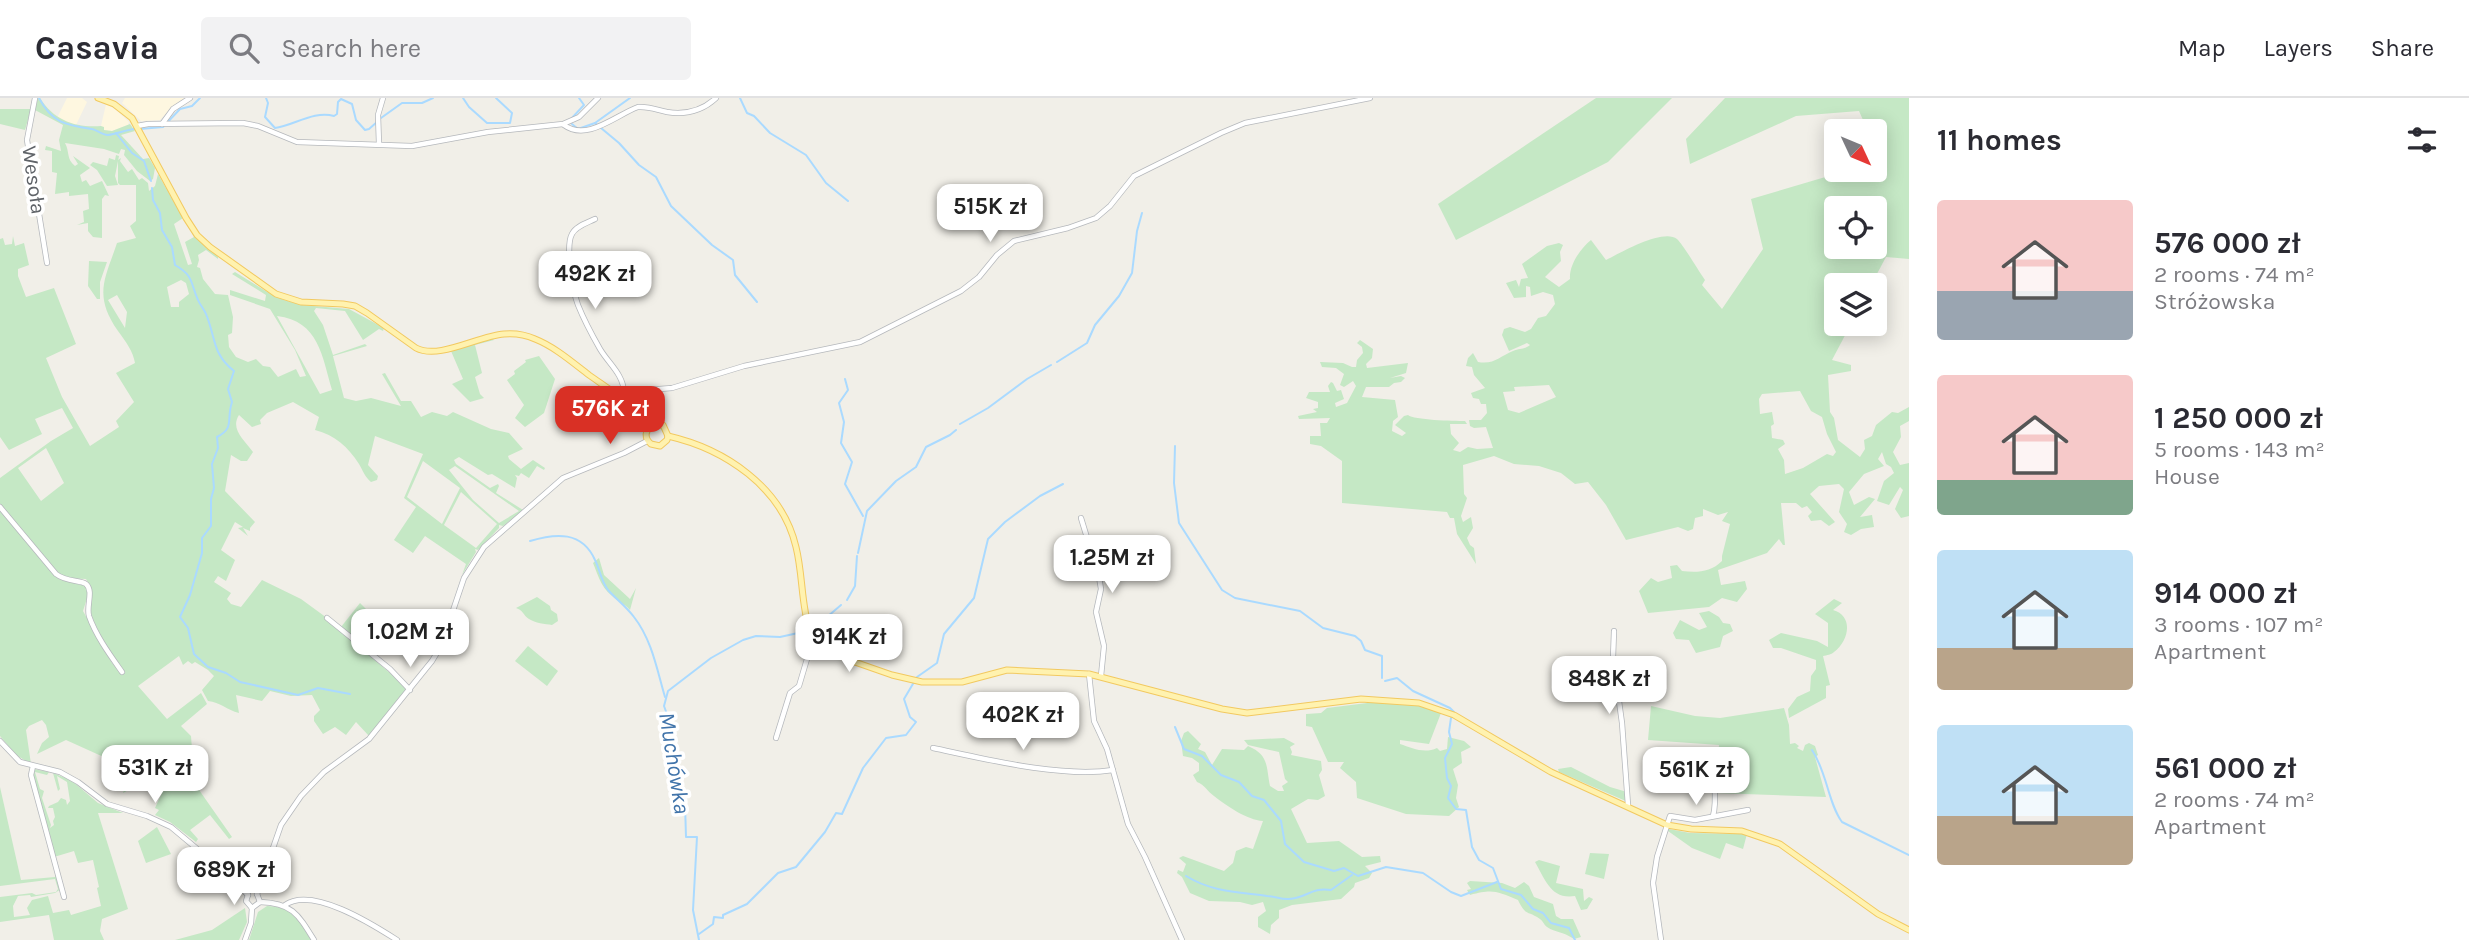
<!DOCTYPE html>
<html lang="en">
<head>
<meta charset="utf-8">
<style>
	:root { --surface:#fff; --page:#f2f2f3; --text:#2b2b33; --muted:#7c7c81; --line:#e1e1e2; --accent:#d93025 }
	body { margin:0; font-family:Karla,sans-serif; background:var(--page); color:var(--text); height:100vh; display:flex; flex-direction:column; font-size:26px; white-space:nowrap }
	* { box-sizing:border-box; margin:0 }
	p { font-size:23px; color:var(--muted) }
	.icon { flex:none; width:38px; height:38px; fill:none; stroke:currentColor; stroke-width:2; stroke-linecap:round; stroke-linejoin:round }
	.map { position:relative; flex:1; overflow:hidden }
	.drawer { display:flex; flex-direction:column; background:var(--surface); width:560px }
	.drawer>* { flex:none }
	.needle { width:46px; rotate:134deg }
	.fabs { position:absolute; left:1824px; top:21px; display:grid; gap:14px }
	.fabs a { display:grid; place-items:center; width:63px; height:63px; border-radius:7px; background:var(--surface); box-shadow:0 4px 18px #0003; font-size:35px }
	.price { position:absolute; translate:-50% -60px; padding:0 16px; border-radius:14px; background:#fff; color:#222; font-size:23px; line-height:46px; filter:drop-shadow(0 2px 4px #0008) }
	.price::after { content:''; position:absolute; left:50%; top:42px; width:21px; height:16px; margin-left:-10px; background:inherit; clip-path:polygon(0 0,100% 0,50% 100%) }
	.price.selected { background:var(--accent); color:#fff }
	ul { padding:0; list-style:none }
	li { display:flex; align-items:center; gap:21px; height:175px; padding:0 28px }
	li span { display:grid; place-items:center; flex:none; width:196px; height:140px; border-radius:7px; color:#555 }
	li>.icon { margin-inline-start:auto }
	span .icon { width:84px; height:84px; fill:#fffc; stroke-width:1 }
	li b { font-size:30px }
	h2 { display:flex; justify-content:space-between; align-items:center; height:84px; padding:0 28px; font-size:30px }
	header { display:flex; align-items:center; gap:42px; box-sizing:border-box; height:98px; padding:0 35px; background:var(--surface); border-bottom:2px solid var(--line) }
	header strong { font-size:33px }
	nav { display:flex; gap:38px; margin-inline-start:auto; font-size:24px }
	.search { width:490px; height:63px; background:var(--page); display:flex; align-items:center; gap:18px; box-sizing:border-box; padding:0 24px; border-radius:7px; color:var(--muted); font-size:26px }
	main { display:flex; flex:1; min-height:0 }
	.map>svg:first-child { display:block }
	.commercial { fill:#fef7e0 }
	.green { fill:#c5e8c5; fill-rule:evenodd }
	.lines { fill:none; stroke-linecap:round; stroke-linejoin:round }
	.stream { stroke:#aadaff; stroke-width:2 }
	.minor-casing { stroke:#b5b8bc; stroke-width:6 }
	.major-casing { stroke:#f2c960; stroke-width:7 }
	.minor { stroke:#fff; stroke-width:4.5 }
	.major { stroke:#fff2af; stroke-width:5 }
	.labels { text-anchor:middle; stroke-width:7; stroke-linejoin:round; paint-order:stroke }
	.street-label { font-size:21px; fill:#5f6368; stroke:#fff }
	.water-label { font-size:23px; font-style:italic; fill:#4174aa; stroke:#fff }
</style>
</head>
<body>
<header>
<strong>Casavia</strong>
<div class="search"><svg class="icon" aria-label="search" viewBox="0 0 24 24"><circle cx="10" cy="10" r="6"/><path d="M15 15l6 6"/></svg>Search here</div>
<nav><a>Map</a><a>Layers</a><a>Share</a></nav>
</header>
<main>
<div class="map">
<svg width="1909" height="842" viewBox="0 0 1909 842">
	<rect width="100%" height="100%" fill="#f1efe8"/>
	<g class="commercial">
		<path d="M67 0H82L87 4 76 27 57 20Z"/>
		<path d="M125 0H185L172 9 160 22 141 23 122 5Z"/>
		<path d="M106 6 115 11 129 24 128 27 112 33 103 32 101 28Z"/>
	</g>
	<g class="green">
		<path d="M38 0H40C54 23 77 30 101 28L104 29V32L112 33 130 26 135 33 121 37 143 61 149 60 155 70 153 81 150 83 137 73 124 57 125 52 121 51 119 56 104 51 65 45C70 54 66 61 75 68L78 66 73 58 90 70 80 77 82 84 86 82 90 88 102 83 109 98 105 97 102 101V140L93 139 88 133V125L77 127 84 124 83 113 89 111 88 96 69 98V94L55 96 57 75 52 74V53L45 52 46 48 61 53 59 42 63 27 35 12Z"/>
		<path d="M1596 0H1672L1608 64 1456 142 1438 106Z"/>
		<path d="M1725 0H1909V161L1886 159 1871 187H1836V226H1851L1832 262 1851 267V273L1828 277 1830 314 1834 320 1838 342 1860 359 1865 351 1864 342 1872 338 1876 327 1892 314 1898 315 1909 309V323L1900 328 1901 339 1893 354 1900 367 1909 365V418L1901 420 1895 411 1903 392 1900 389 1889 407 1877 403 1884 383 1894 375 1891 369 1886 366 1882 354 1878 361 1884 368 1864 376 1849 394 1854 407 1869 399 1875 401 1860 419 1872 417 1874 429 1861 431 1851 437 1844 434 1847 426 1839 414 1844 391 1839 386 1819 388 1810 396 1835 424 1829 428 1821 422 1811 423 1808 418 1812 414 1807 408 1802 410 1796 405H1781L1785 447H1783L1779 441 1767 455 1718 472 1721 487 1745 483 1747 491 1737 504 1722 500 1709 509 1648 515 1639 493 1651 480 1658 484 1672 480 1670 468 1677 467 1682 473C1697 475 1711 474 1722 463V458L1730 426 1722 423 1728 414 1718 417 1703 411V418L1695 420 1693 431 1688 433 1678 429 1626 442 1606 407 1588 384 1575 386 1561 375 1539 368 1514 366 1494 358 1463 367 1464 396 1467 400 1461 418 1463 424 1471 419 1473 430 1467 440 1470 447 1474 450 1476 466 1457 436 1454 420H1450L1447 414 1342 405V363L1321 348 1310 346V338H1321L1320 325H1327L1330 320 1299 321 1298 318 1317 314 1313 311 1318 310V304L1306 300 1309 294H1330L1328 288 1331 284 1333 285 1337 293 1341 292 1344 301 1335 305 1336 309 1347 305 1356 288 1353 283 1344 289 1340 287 1344 276 1336 270 1322 269 1320 264 1343 265 1352 269H1356L1357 262 1363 255 1362 249 1357 245 1360 242 1373 251 1372 260 1366 266 1367 270 1408 265 1406 275 1390 280 1401 278 1405 280 1401 284 1394 285 1389 289H1366L1362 299 1395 302 1398 319 1393 323 1392 333 1402 338 1406 335 1395 327 1404 318 1408 317C1414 322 1453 323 1465 323L1467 326H1450L1451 336 1459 345 1453 352 1460 354 1468 349 1477 351 1493 350 1486 329 1474 330 1470 328 1469 322H1481L1487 315 1486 306H1481L1479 301 1473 300 1471 295 1485 290 1474 277 1472 269 1466 268 1468 260 1473 255 1478 264C1494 267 1500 258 1513 253 1520 250 1524 252 1530 247L1527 245 1509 253 1502 237 1504 231 1510 229 1525 234 1531 231 1538 220 1546 218 1555 206 1553 197 1543 194 1531 198 1530 189 1526 188V199L1514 200 1506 185 1516 182 1519 189 1521 181 1528 180 1522 166 1547 148 1559 145 1563 147 1560 154 1561 163 1545 179 1559 189 1570 181C1569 167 1580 151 1591 142L1606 162C1620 155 1663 130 1677 141 1684 148 1698 172 1705 182L1702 187 1722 211 1763 151 1751 101 1849 72H1874V64L1880 62 1874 49V33H1868L1859 13 1796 18 1690 66 1686 41ZM1836 110H1874V149H1836ZM1549 287 1556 299 1519 315 1508 312 1503 294 1515 293 1514 289ZM1800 293 1811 313 1822 319 1827 336 1836 354 1833 358 1827 356 1803 370 1785 376 1784 362 1778 351 1785 346 1783 342 1772 340 1771 328 1774 326 1772 314 1760 316 1759 301 1762 296Z"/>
		<path d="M0 11H31L25 32 0 26Z"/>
		<path d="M116 57 119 58 115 78 118 87 107 88 97 72 90 67 93 64 107 68 109 60 115 62Z"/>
		<path d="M121 60 120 63 128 74 132 71 139 82 142 80 148 85 149 93 155 88 158 76 183 120 174 126 188 167 192 166 185 144 194 139 185 122 195 138 218 159V161L206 152 198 157 199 162 197 169 200 170 203 181 215 196 228 197 233 219 232 235 228 237 229 249 236 259 248 264 256 261 263 268 270 269 278 279 296 271 300 279 306 278 295 252 270 211 230 197V192L265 203 266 197 232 176 235 174 269 195 284 202 302 207 349 211 384 230 383 233 379 231 363 242 345 213 316 210 314 213 323 227 333 257 365 246 367 248 333 258 344 300 356 303 371 300 401 308 382 276 385 275 401 303H411L421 319 432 314 447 318 453 314 491 331 509 335 523 351 508 358 509 361 521 371 533 362 545 370 544 372 537 368 529 380 521 375 519 378 515 377 517 380 515 390 492 376 488 377 459 359 454 362 456 366 490 390 498 386 499 388 496 395 523 412 503 428 499 427V430L478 452 475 451 476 454 462 477 466 466 425 438 413 455 394 442 416 409 404 400 423 356 375 338 368 367 378 378 377 382 371 384C365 379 363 373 359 366 348 349 335 337 315 332L319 319 293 304 267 315 260 322 261 326 252 329 239 317C230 331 244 342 253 354L247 363H241L231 357 225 393 255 424 250 430V433L243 430 248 438 238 430 243 429 235 424 221 452 235 462 226 483 218 478 214 484 231 495 227 501 231 506 241 509 262 482 301 501 327 520 407 590 369 638 356 624 346 637 335 629 323 636 314 623V618L320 612 312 597 291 598 270 593 262 603 236 597 239 615C227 612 220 604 208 603L202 592 214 578 208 572 195 564 192 566 188 563 183 567 179 558 138 588 167 621 201 595 207 606 181 628 191 638 194 677 197 689 232 739 229 741 210 717 190 732 198 741 196 744 170 724 155 717 159 712 155 710 162 695 159 686 136 688 123 695C126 685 134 680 131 670L127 673 124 672 120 659 108 661 66 642 37 656 42 645 49 639 46 627 42 622 29 628 26 632 31 666 16 657 0 638V411L59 481 86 488 89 494 83 513 112 565 122 576 124 575C113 557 99 539 92 518 86 503 96 497 86 481L63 480 0 407V380L51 343 73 330 62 310 35 321 42 336 9 352 0 339V141L3 140 5 147 12 146 13 138 15 148 24 145 29 167 18 171V178L26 199 54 190 76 246 46 260 62 299 90 348 119 329 116 323 134 304 116 275 135 265C133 253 126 244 118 233 93 197 105 181 117 145L136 140 130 128 136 123V87H120L118 85V62ZM181 182 186 185 189 196 179 204V209H171L167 189ZM117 197 127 214 125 230 108 202ZM277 218C319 223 322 258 332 292L320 296ZM46 350 64 385 41 403 18 370ZM423 363 460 390 442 426 407 399ZM455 368 519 413 499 425 473 402 449 372ZM461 394 497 426 476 450 444 427Z"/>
		<path d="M89 163 107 164 100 184V201H97L88 188Z"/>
		<path d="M492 240 494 242 475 247 482 275 475 279 480 296 484 300 470 304 452 286 463 281 451 253 432 256Z"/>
		<path d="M539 258 555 281 544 315 525 329 515 320 524 307 507 282 515 276 514 273 526 264 525 262Z"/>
		<path d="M599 460 604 477 630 501 636 490 630 512C624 505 617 503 611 497 601 489 598 477 593 465Z"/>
		<path d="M537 499 550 508 551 512 557 516 558 523 552 527C545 526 535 525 529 521 523 517 523 512 516 510Z"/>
		<path d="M1834 501 1842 505 1833 512C1854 518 1849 543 1834 554 1831 557 1827 557 1823 558L1830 587 1826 588V600L1789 620 1788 611 1797 599 1810 593 1811 578 1816 571V562L1781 550H1773L1769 542 1781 535 1817 543 1828 549V525L1815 516Z"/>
		<path d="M360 505 369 514 351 537 341 529Z"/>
		<path d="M1709 513 1719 519 1723 525 1730 526 1733 533 1723 538 1720 549 1696 555 1689 542 1676 541 1673 535 1680 522 1699 532 1707 529 1699 515Z"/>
		<path d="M528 548 558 573 547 588 515 563Z"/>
		<path d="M1375 604 1424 608 1441 615 1429 646 1400 642V646C1412 650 1424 656 1437 650L1440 653 1447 651 1448 639 1464 643 1471 649 1461 654 1462 665 1453 671 1458 687 1456 700 1459 709 1449 718 1406 716 1357 700 1356 684 1340 670 1344 664H1328L1312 629 1306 628V616L1321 615 1327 610Z"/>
		<path d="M1651 608 1695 618 1720 620 1784 610 1789 627 1790 646 1795 645 1799 648 1797 650 1803 653 1805 647 1809 645 1815 648 1818 657 1815 659 1826 699 1715 695 1719 647 1648 642Z"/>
		<path d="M1188 633 1201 646 1198 651 1205 654 1212 667 1222 651 1244 652 1248 648C1269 657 1266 668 1270 688L1278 693H1284L1282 688 1288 684 1285 681 1279 654 1248 647 1244 642 1284 640 1295 646 1290 649 1292 654 1291 657 1321 663 1322 672 1319 677 1325 698 1318 702 1308 701 1291 711 1307 745 1339 743 1362 759 1380 758 1381 764 1365 768 1372 775 1369 780 1355 785 1354 789 1341 801 1292 807 1279 812V820L1271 827 1270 836 1258 829V819L1266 813 1263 804 1252 807 1240 804 1209 803 1190 795 1182 779 1177 775 1178 772 1183 774 1186 766 1179 760 1183 758 1224 773 1233 765 1236 753 1246 749 1253 751 1263 723C1247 722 1227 708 1214 698 1207 693 1205 687 1197 684L1193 677 1199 673V665L1192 660 1183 658 1181 643 1184 635Z"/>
		<path d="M1651 659H1666L1671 663 1667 676 1658 675 1646 670 1643 661Z"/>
		<path d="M1571 669 1610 689 1627 694 1628 704 1559 674 1558 671Z"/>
		<path d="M34 671 49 674 47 677 35 674 40 691 44 693 42 700 51 727 50 730 54 727 53 723 55 719 53 710H48L49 708 58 704 61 700 66 702 67 707 70 703 67 684 57 678 60 691 58 693 53 675 71 682 98 705 123 715H98L128 811 102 821 100 833 104 842H54L49 817 0 824V799L32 795 36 797 56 794 58 791 55 781 0 788V689L21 782 55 779 56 776 61 791 55 795 31 799 30 797 18 798 13 808 14 819 30 817 27 810 32 802 48 798 53 815 69 812 71 817 101 808 97 790 99 789 93 762 78 765 74 753 54 759 32 676Z"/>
		<path d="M157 729 171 756 146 765 138 743Z"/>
		<path d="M1669 731 1690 735 1747 736 1743 751 1726 745 1720 761 1692 750 1668 733Z"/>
		<path d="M1590 755 1609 756 1604 781 1585 776Z"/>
		<path d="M1539 762 1560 768 1556 785 1583 791 1584 803 1589 799 1593 801 1587 811 1581 812 1575 798C1551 802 1545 781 1535 764Z"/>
		<path d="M1470 783 1502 785 1515 790 1524 784 1529 788 1534 799 1553 806 1556 818 1561 821H1573L1581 839 1574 841C1562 833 1556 835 1547 829 1544 827 1543 823 1540 821 1528 812 1526 819 1518 802 1496 793 1493 791 1470 797L1467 792 1471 791 1467 785Z"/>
		<path d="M267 808C291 808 301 822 312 842H249L258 814Z"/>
		<path d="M245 810 247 824 239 842H175L212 832Z"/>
	</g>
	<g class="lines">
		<g class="stream">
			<path d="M39 0C52 25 66 27 92 31 97 32 102 37 108 37 116 36 126 32 134 31"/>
			<path d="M266 0 268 5 265 19 275 30C293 28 314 12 334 18L337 16 338 4 341 1 352 6 356 22 365 32 369 31 377 24"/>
			<path d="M463 0 469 9 487 25H510L512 15 496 0"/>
			<path d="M740 0 747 15 754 18 770 35 806 57 826 85 848 103"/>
			<path d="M381 20 402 5H422L433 0"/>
			<path d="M571 21 584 7 579 0"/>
			<path d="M595 25 619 45 639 67 656 79 671 108 712 147 733 162 735 177 757 204"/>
			<path d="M572 26 578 31 595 25 630 0"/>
			<path d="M140 31 163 29 180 11 192 8 200 0"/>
			<path d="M116 35 132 55 144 63 151 83"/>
			<path d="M152 90 153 102 160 115 162 132 172 149 175 167C194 178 190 184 198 202 200 207 204 211 206 216 216 240 212 256 234 273L228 291 232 304C226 322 235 330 217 339L218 350 212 366 214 390 211 401V428L202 440V455L190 497 180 519 188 530 194 556 208 569 226 575 240 584 298 597 318 590 350 596"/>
			<path d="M1057 264 1087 245 1095 227 1119 198 1132 175 1137 133 1142 115"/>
			<path d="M845 281 848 292 839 305 844 324 841 345 852 364 845 386 863 418"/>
			<path d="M960 326 988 310 1027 281 1051 267"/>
			<path d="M1175 348 1174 385 1179 425 1222 492 1235 500 1300 513 1323 530 1355 538 1361 543 1365 552 1382 558V580"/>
			<path d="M530 443C556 435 582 433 595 462 600 472 601 483 608 492 616 501 626 508 634 519 652 542 657 572 665 599"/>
			<path d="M858 455 867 413 896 383 916 369 926 349 950 337 956 332"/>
			<path d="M847 502 855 488 857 458"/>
			<path d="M813 531 841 507"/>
			<path d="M1385 583 1397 580 1413 593 1450 610 1454 614"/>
			<path d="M1451 620 1449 634 1452 646 1445 660 1447 680 1451 688 1448 700 1456 711 1466 712 1472 749 1479 762 1493 770 1501 791 1521 797 1533 811 1543 815 1551 825 1569 830 1575 842"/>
			<path d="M1175 629 1184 651 1202 658 1221 677 1239 684 1252 698 1264 702 1281 723 1285 746 1304 764 1334 773 1344 770 1358 778 1386 769 1423 775 1451 794 1461 798 1497 784"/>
			<path d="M1812 652C1827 674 1828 705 1842 724L1909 757"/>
			<path d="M1186 778C1212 794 1238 794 1267 798 1274 798 1282 802 1289 801 1307 800 1311 789 1331 792L1352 777"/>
			<path d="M699 836 713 826 714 819 723 820V817L747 806 778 775 796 769 825 734 836 715 842 716 863 670 886 640 906 637 916 624 910 619 904 601 917 579 937 565 944 536 974 500 988 441 1005 424 1040 398 1063 386"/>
			<path d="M699 842 693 812 697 739H686L685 706 681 679 668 619 664 608 668 593 711 560 743 542 756 538 780 539 807 533"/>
		</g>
		<g class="minor-casing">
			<g id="minor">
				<path d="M35 0 27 42 47 165"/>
				<path d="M162 26 173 11 190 0"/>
				<path d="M564 27C587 44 616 17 638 9 649 8 657 12 667 14 686 17 702 13 716 0"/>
				<path d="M137 28 148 26 243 25 258 28 297 44 412 48 488 34 563 26 579 19 598 0"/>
				<path d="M379 46 378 17 383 0"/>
				<path d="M595 121C587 125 576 128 572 136 565 148 573 194 578 207 584 222 592 237 600 251 609 266 623 276 624 294"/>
				<path d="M618 298 621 294 672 290 744 268 860 244 961 193 979 179 997 157 1014 143 1068 130 1096 120 1110 108 1134 78 1221 35 1245 25 1370 0"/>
				<path d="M0 409 56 476C66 484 81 482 86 486 94 493 86 508 89 518 96 538 110 557 122 574"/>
				<path d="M1081 420 1099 479 1101 491 1096 514 1104 548 1101 578"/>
				<path d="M327 520 390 571 410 592"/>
				<path d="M1614 533 1613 560 1622 625 1628 707"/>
				<path d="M1089 576 1094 623 1107 651 1128 726 1145 759 1182 842"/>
				<path d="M1561 585 1619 601"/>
				<path d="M776 640 790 595 799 588 807 561 816 543"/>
				<path d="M0 643 20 664 60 674 78 684 107 706 147 718 171 729 220 770 248 797"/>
				<path d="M933 650C985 661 1061 680 1113 672"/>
				<path d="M33 668 31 677 64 799"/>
				<path d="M1689 670 1714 673C1714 687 1717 705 1713 718"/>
				<path d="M257 796 281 727 301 698 324 674 369 641 432 563 441 548 464 480 484 449 563 380 624 355 647 343"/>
				<path d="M248 797 246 803 252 810"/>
				<path d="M260 804C292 805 298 816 314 842"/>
				<path d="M285 807C312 788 372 826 397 842"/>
				<path d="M252 810 260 804 257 796"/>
				<path d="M245 842 251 825 252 810"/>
				<path d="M1661 842 1653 785 1657 759 1670 718 1695 722 1748 712"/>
			</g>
		</g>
		<g class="major-casing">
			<g id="major">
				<path d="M98 0 114 6 132 20 186 120 197 137 210 149 276 196 301 204 343 206 355 208 367 215 416 250C439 262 478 238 504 236 515 235 526 237 535 241 555 249 572 264 589 277 610 292 634 307 651 327"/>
				<path d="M651 327C645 333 644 340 651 346L660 348 667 342 668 338"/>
				<path d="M651 327H663L668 338"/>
				<path d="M668 338C725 351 782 389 796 449 803 477 801 507 810 534L816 543 824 549 849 562 892 577 922 584H962L1007 572 1089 576 1222 611 1247 615 1361 601 1419 605 1454 617 1551 674 1667 727 1691 731 1742 733 1780 746 1878 816 1909 832"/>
			</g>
		</g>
		<use href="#minor" class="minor"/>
		<use href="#major" class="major"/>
	</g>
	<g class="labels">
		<g class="street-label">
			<text transform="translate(34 82) rotate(82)" y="7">Wesoła</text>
		</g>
		<g class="water-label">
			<text transform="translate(675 665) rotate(81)" y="8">Muchówka</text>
		</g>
	</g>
</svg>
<div class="fabs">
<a><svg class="needle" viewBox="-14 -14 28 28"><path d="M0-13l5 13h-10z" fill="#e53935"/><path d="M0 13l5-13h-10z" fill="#7c7c81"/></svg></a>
<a><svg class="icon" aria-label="locate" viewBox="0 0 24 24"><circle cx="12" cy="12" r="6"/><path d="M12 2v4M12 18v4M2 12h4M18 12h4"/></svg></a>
<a><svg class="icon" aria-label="layers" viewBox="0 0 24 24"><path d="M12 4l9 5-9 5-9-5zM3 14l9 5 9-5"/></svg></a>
</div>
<b class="price" style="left:990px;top:146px">515K zł</b>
<b class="price" style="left:595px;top:213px">492K zł</b>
<b class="price selected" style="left:610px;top:348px">576K zł</b>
<b class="price" style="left:1112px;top:497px">1.25M zł</b>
<b class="price" style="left:410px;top:571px">1.02M zł</b>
<b class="price" style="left:849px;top:576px">914K zł</b>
<b class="price" style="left:1609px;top:618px">848K zł</b>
<b class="price" style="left:1023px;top:654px">402K zł</b>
<b class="price" style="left:155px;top:707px">531K zł</b>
<b class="price" style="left:1696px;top:709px">561K zł</b>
<b class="price" style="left:234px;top:809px">689K zł</b>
</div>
<section class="drawer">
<h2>11 homes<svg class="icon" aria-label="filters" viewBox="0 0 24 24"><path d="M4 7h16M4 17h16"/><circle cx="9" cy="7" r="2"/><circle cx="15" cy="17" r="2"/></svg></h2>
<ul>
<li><span style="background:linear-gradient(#f6c9c9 65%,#9aa5b1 0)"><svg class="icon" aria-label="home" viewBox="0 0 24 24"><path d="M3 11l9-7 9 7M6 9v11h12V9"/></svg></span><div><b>576 000 zł</b><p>2 rooms · 74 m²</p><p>Stróżowska</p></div></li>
<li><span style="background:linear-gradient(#f6c9c9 75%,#7fa58c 0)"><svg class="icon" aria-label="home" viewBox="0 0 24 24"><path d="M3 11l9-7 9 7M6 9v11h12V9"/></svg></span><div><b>1 250 000 zł</b><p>5 rooms · 143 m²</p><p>House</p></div></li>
<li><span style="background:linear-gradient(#bfe0f5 70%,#b9a48a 0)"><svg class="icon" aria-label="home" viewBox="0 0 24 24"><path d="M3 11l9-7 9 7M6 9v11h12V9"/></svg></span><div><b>914 000 zł</b><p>3 rooms · 107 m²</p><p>Apartment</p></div></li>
<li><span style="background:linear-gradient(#bfe0f5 65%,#b9a48a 0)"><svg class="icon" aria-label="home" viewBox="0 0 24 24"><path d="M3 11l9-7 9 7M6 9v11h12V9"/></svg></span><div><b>561 000 zł</b><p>2 rooms · 74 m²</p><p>Apartment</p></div></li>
</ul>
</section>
</main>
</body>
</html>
